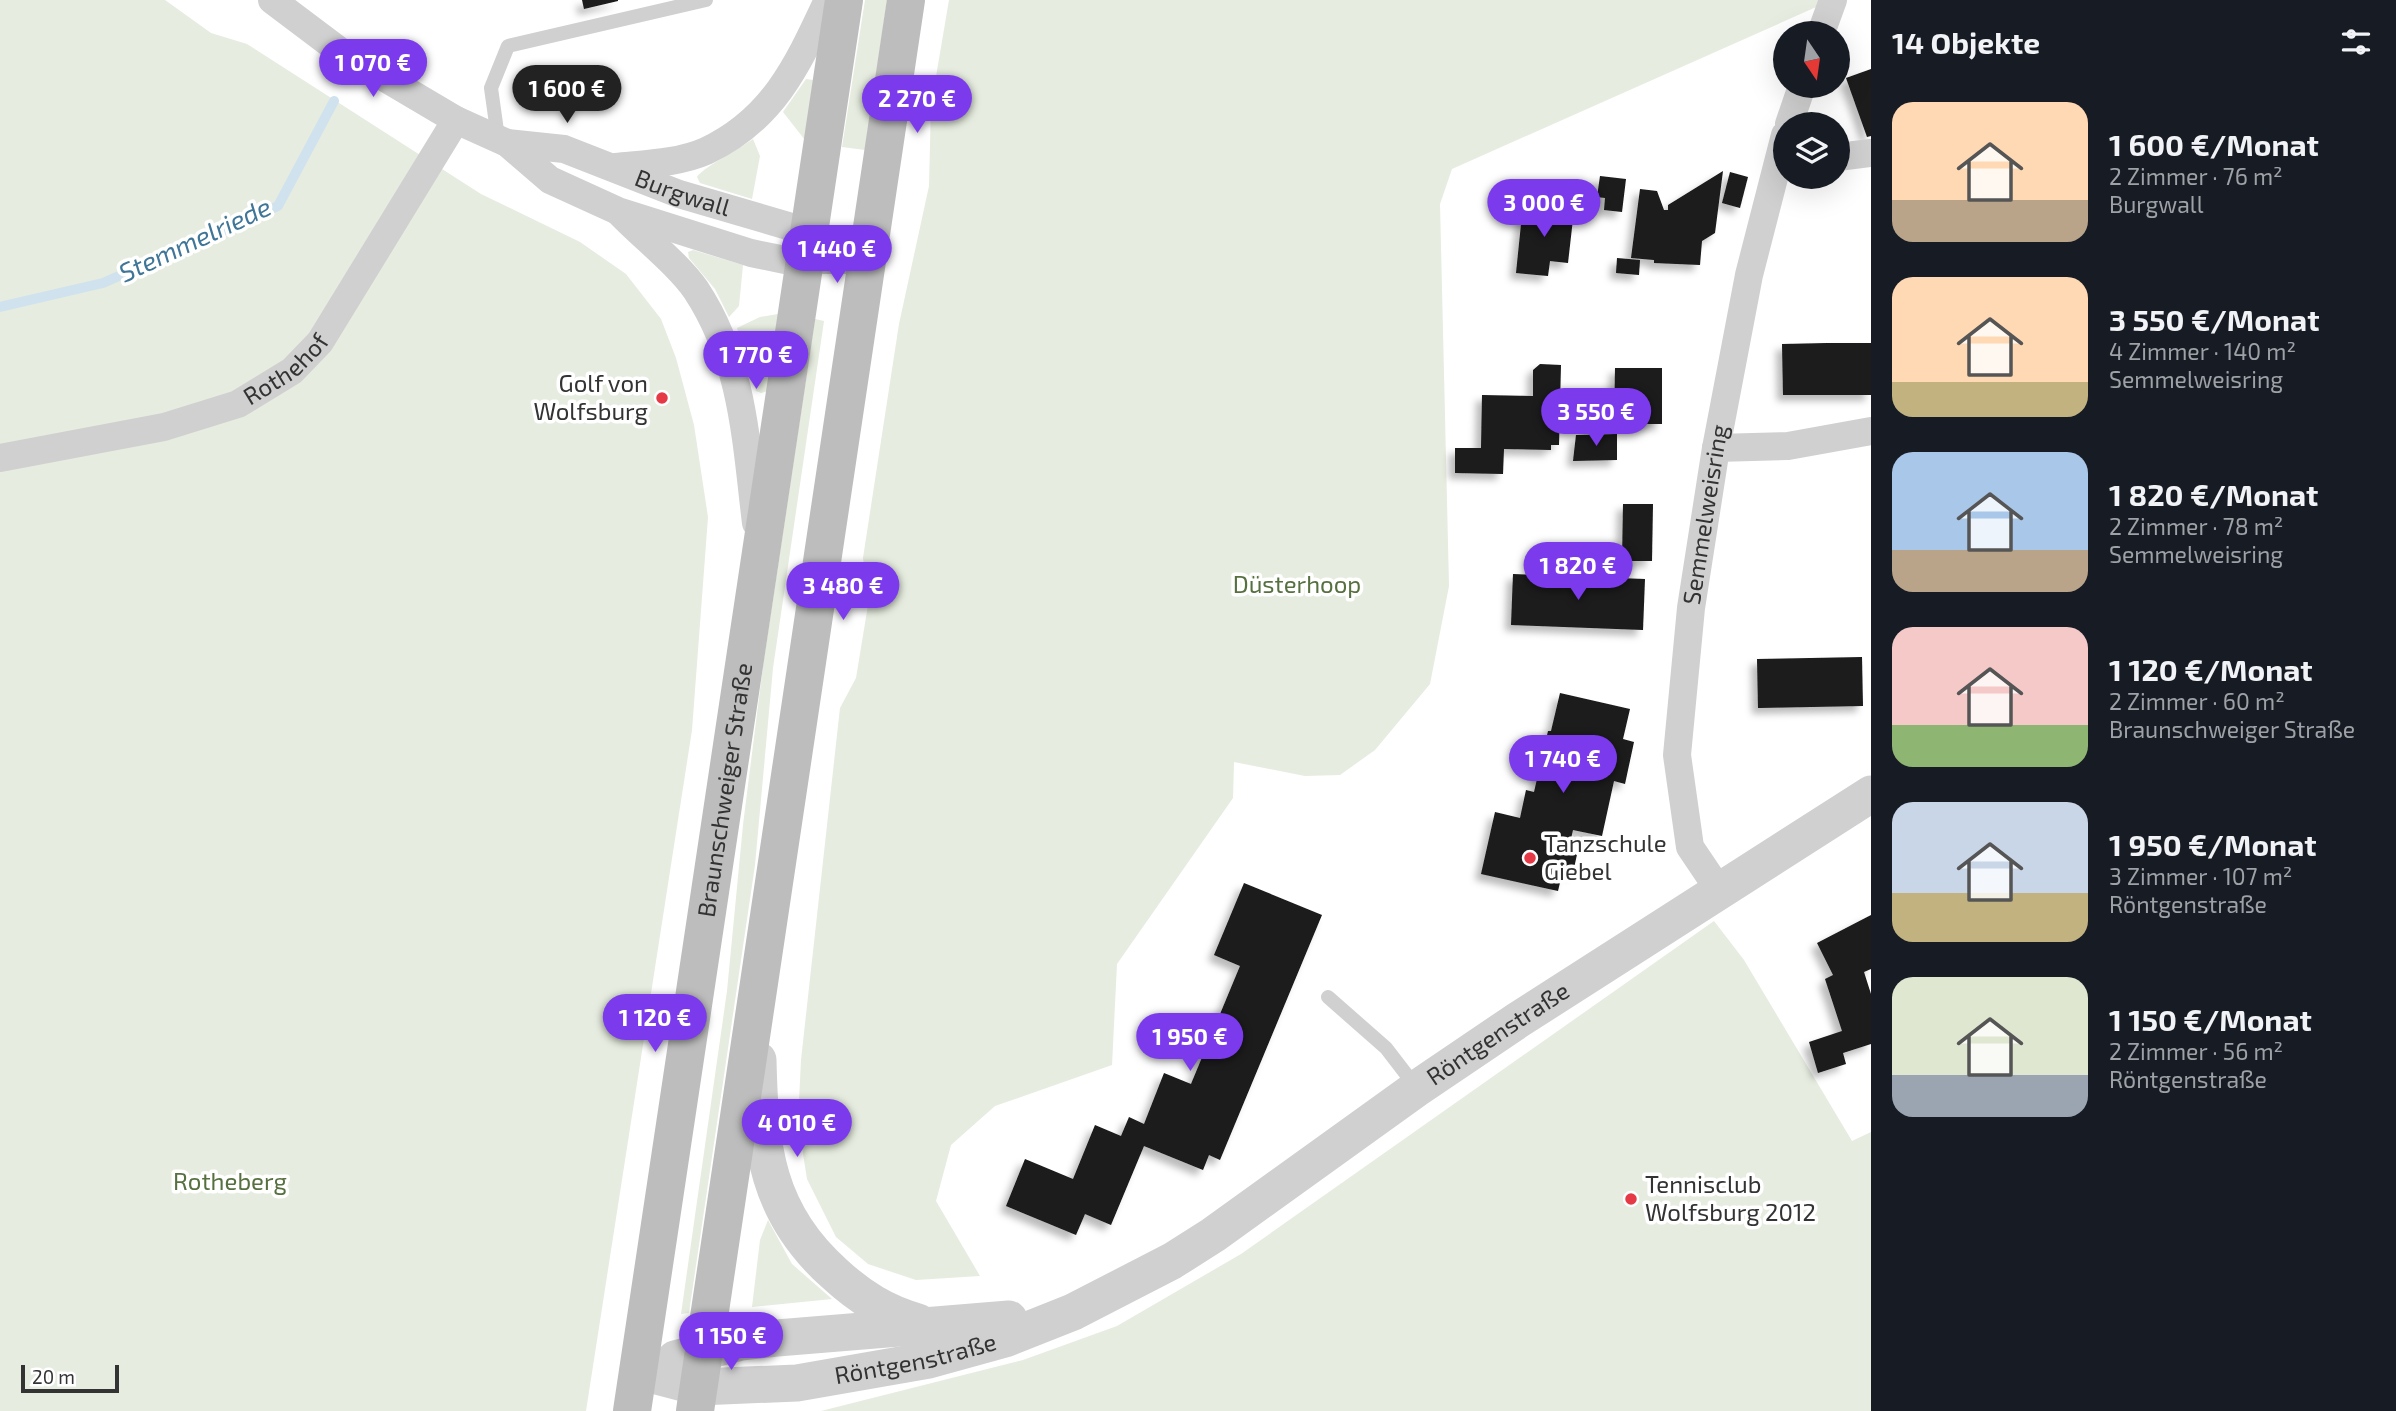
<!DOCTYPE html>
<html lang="de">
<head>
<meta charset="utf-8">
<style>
	:root { --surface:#171b24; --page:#20242c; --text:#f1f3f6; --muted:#9ea1a6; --accent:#7c3aed }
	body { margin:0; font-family:"Exo 2",sans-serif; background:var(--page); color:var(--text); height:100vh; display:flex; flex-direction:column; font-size:26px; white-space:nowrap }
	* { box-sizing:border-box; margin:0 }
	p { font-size:23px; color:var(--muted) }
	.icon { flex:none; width:38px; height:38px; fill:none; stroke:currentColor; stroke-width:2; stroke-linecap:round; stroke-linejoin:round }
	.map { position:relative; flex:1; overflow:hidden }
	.side { display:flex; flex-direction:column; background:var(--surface); width:525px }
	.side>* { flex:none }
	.needle { width:46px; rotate:167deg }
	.controls { position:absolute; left:1773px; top:21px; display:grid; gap:14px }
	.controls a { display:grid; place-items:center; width:77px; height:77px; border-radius:50%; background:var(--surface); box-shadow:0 7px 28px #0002; font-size:35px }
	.scale { position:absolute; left:21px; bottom:18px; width:98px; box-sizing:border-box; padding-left:7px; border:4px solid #333; border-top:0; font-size:19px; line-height:24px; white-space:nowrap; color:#333; -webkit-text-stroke:5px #fff; paint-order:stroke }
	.price { position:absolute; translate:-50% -60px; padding:0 16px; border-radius:24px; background:var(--accent); color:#fff; font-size:23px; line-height:46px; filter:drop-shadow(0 2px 4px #0008) }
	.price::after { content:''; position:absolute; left:50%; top:42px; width:21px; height:16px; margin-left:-10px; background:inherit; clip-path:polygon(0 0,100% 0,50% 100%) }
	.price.current { background:#222; color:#fff }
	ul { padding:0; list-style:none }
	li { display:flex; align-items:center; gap:21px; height:175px; padding:0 21px }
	li span { display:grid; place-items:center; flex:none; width:196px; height:140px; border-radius:21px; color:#555 }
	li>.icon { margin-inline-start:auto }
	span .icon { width:84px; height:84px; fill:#fffc; stroke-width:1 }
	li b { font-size:30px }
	h2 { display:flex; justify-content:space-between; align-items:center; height:84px; padding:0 21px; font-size:30px }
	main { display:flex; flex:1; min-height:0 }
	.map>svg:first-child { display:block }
	.green { fill:#e6ecdf }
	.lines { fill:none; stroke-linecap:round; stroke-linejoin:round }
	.stream { stroke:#cfe2ee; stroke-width:10 }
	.building { fill:#1a1a1a; filter:url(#shadow) }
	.service { stroke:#d0d0d0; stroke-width:14 }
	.minor { stroke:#d0d0d0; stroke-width:28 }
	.tertiary { stroke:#d0d0d0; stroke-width:37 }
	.secondary { stroke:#bdbdbd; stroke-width:38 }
	.poi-dot { fill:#e63946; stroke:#fff; stroke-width:2.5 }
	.labels { text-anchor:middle; stroke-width:7; stroke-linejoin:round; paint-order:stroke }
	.street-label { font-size:24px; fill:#333; stroke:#fff }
	.poi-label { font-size:24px; fill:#333; stroke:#fff; text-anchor:start }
	.park-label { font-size:24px; fill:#56703f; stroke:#fff }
	.water-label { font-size:26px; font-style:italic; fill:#3f7597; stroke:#fff }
</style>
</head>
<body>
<main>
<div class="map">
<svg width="1871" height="1411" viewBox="0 0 1871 1411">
	<defs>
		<filter id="shadow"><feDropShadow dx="-6" dy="6" stdDeviation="3.5" flood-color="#0004"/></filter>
	</defs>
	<rect width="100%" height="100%" fill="#fff"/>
	<g class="green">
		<path d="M0 0H165L211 33 247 44 481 194 580 242 626 274 661 319 676 358 694 425 708 517 692 730 586 1411H0Z"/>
		<path d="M865 0H887L865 150 842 147Z"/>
		<path d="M949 0H1832L1452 169 1440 204 1449 586 1430 684 1375 750 1340 775 1305 776 1234 762 1233 798 1117 964 1112 1065 995 1106 951 1145 936 1201 980 1276 916 1280 868 1264 836 1237 807 1179 798 1122 801 1060 840 708 856 678 869 599 863 558 899 324 929 186 931 106Z"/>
		<path d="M806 79 813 80 805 140 783 112Z"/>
		<path d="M753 139 760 156 752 199 700 183 697 177C701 169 742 147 753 139Z"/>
		<path d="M693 250 743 265 739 306 729 317 715 289 689 258 688 252Z"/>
		<path d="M778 314 768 391 761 393 756 391 737 328 760 317Z"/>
		<path d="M815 319 824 321 773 668 755 865 689 1313 681 1314 727 991 743 825 763 666Z"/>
		<path d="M1714 921 1744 960 1852 1141 1871 1132V1411H821L1023 1360 1117 1326 1241 1254Z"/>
		<path d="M768 1220 792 1264 832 1299 752 1307 760 1240Z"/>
	</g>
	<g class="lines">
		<path class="stream" d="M0 307 103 283 278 206 334 101"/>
	</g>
	<g class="building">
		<path d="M582 0H618V1L584 9Z"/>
		<path d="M1871 69V136L1867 137 1846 78Z"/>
		<path d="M1723 171 1715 233 1702 241 1700 265 1654 263V260L1631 258 1640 189 1657 191 1664 210H1668V205Z"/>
		<path d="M1730 172 1748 177 1740 208 1722 203Z"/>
		<path d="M1600 176 1626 179 1622 212 1604 210 1605 198 1597 197Z"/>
		<path d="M1523 205 1574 210 1568 263 1550 261 1548 276 1516 273Z"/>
		<path d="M1617 258 1640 260 1639 275 1616 273Z"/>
		<path d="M1827 343H1871V395H1783L1782 344Z"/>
		<path d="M1540 364 1561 365 1559 445H1551V450L1504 449 1503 474 1455 473V448H1481L1482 395 1533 396V370Z"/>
		<path d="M1615 368H1662V424H1614Z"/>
		<path d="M1617 434V460L1573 461 1576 435Z"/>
		<path d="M1623 504H1653L1652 561H1622Z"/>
		<path d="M1513 574 1645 579 1643 630 1511 625Z"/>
		<path d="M1862 657 1863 706 1758 708 1757 659Z"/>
		<path d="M1560 693 1630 709 1623 739 1634 742 1625 784 1614 781 1602 836 1573 830 1570 843 1579 845 1573 873 1563 870 1558 891 1481 874 1495 812 1520 818 1526 790 1534 792 1548 731H1551Z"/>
		<path d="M1244 883 1322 915 1220 1160 1209 1155 1203 1170 1144 1146 1111 1225 1085 1214 1076 1235 1006 1206 1025 1159 1073 1179 1095 1125 1121 1136 1129 1117 1144 1124 1164 1073 1191 1084 1240 966 1214 955Z"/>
		<path d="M1871 915V969L1864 972 1871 994V1044L1843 1053 1846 1064 1818 1073 1809 1042 1842 1031 1825 979 1833 975 1817 943Z"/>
	</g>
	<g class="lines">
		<g class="service">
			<path d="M498 138 491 88 508 46 706 0"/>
			<path d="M1328 997 1386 1048 1416 1087"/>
		</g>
		<g class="minor">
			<path d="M272 0 341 52 456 120 507 143 550 180 618 211 751 253 785 260H867"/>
			<path d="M1821 33 1833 0"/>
			<path d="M1789 124 1802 86"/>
			<path id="s1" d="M507 143 564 149 679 194 788 226 827 241"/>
			<path d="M1838 157 1871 153"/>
			<path d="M616 167C645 164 679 163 706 151 774 119 798 64 828 0"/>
			<path d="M620 213C643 237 678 264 696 290 743 361 746 441 756 523"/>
			<path d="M1716 448 1788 446 1871 431"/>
			<path id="s2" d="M0 458 164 427 238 404 292 371 320 342 456 120"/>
			<path id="s3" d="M1719 890 1690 847 1677 755 1691 608 1716 448 1749 275 1785 135"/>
		</g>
		<g class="tertiary">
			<path d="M758 1060C760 1147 766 1213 835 1274 860 1297 885 1313 918 1322"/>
			<path d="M675 1359 741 1342 777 1338 1009 1319"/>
			<path id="s4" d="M638 1371 699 1387 797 1383 929 1360 1005 1339 1073 1312 1172 1261 1213 1235 1416 1089 1518 1020 1871 794"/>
		</g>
		<g class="secondary">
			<path id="s5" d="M632 1411 844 0"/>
			<path d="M695 1411 906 0"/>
		</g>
	</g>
	<g class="poi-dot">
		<circle cx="662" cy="398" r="7"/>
		<circle cx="1530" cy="858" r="7"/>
		<circle cx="1631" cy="1199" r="7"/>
	</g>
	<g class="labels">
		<g class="street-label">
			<text dy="8" stroke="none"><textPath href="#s1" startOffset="184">Burgwall</textPath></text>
			<text dy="8" stroke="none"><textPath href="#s2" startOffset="304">Rothehof</textPath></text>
			<text dy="8" stroke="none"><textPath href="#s3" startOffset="387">Semmelweisring</textPath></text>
			<text dy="8" stroke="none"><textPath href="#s5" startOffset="628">Braunschweiger Straße</textPath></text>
			<text dy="8" stroke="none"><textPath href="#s4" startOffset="956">Röntgenstraße</textPath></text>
			<text dy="8" stroke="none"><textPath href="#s4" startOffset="282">Röntgenstraße</textPath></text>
		</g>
		<g class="poi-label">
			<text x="648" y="392" text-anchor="end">Golf von<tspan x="648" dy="28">Wolfsburg</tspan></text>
			<text x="1544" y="852">Tanzschule<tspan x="1544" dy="28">Giebel</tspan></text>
			<text x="1645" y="1193">Tennisclub<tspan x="1645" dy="28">Wolfsburg 2012</tspan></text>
		</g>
		<g class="park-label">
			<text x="1297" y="593">Düsterhoop</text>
			<text x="230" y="1190">Rotheberg</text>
		</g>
		<g class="water-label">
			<text transform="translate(195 240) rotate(-25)" y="9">Stemmelriede</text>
		</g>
	</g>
</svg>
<div class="controls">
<a><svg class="needle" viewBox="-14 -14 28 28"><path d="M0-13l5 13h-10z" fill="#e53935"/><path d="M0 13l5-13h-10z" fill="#9ea1a6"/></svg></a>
<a><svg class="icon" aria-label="layers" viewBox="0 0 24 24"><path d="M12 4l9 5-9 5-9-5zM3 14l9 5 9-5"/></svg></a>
</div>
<div class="scale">20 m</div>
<b class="price" style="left:373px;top:99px">1 070 €</b>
<b class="price current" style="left:567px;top:125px">1 600 €</b>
<b class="price" style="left:917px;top:135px">2 270 €</b>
<b class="price" style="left:1544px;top:239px">3 000 €</b>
<b class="price" style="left:837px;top:285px">1 440 €</b>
<b class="price" style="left:756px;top:391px">1 770 €</b>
<b class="price" style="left:1596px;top:448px">3 550 €</b>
<b class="price" style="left:1578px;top:602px">1 820 €</b>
<b class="price" style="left:843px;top:622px">3 480 €</b>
<b class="price" style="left:1563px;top:795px">1 740 €</b>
<b class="price" style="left:655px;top:1054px">1 120 €</b>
<b class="price" style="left:1190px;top:1073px">1 950 €</b>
<b class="price" style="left:797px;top:1159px">4 010 €</b>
<b class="price" style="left:731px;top:1372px">1 150 €</b>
</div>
<section class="side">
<h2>14 Objekte<svg class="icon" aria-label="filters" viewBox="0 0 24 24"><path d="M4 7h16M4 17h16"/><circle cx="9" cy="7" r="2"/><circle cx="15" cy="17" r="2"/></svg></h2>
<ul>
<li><span style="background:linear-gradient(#ffd9b3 70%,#b9a48a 0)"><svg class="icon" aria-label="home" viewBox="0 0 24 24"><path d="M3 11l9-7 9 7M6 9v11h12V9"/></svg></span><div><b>1 600 €/Monat</b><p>2 Zimmer · 76 m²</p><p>Burgwall</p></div></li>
<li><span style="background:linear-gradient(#ffd9b3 75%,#c2b280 0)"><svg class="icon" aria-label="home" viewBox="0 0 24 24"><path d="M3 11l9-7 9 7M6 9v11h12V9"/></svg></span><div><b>3 550 €/Monat</b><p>4 Zimmer · 140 m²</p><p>Semmelweisring</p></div></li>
<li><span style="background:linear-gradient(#a9c7e8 70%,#b9a48a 0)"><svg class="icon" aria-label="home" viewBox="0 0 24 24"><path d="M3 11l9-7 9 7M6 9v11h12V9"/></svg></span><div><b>1 820 €/Monat</b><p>2 Zimmer · 78 m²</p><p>Semmelweisring</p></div></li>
<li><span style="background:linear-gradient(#f6c9c9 70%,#8fb573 0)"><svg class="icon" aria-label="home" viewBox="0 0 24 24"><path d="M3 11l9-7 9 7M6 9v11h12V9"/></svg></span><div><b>1 120 €/Monat</b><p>2 Zimmer · 60 m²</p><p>Braunschweiger Straße</p></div></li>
<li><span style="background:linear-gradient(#c9d6e8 65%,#c2b280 0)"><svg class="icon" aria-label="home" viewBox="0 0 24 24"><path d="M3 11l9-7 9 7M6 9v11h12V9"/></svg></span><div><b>1 950 €/Monat</b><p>3 Zimmer · 107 m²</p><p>Röntgenstraße</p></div></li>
<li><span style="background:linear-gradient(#dfe7d0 70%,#9aa5b1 0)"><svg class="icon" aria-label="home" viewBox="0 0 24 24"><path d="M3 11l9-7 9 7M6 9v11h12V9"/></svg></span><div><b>1 150 €/Monat</b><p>2 Zimmer · 56 m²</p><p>Röntgenstraße</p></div></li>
</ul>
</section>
</main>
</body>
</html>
